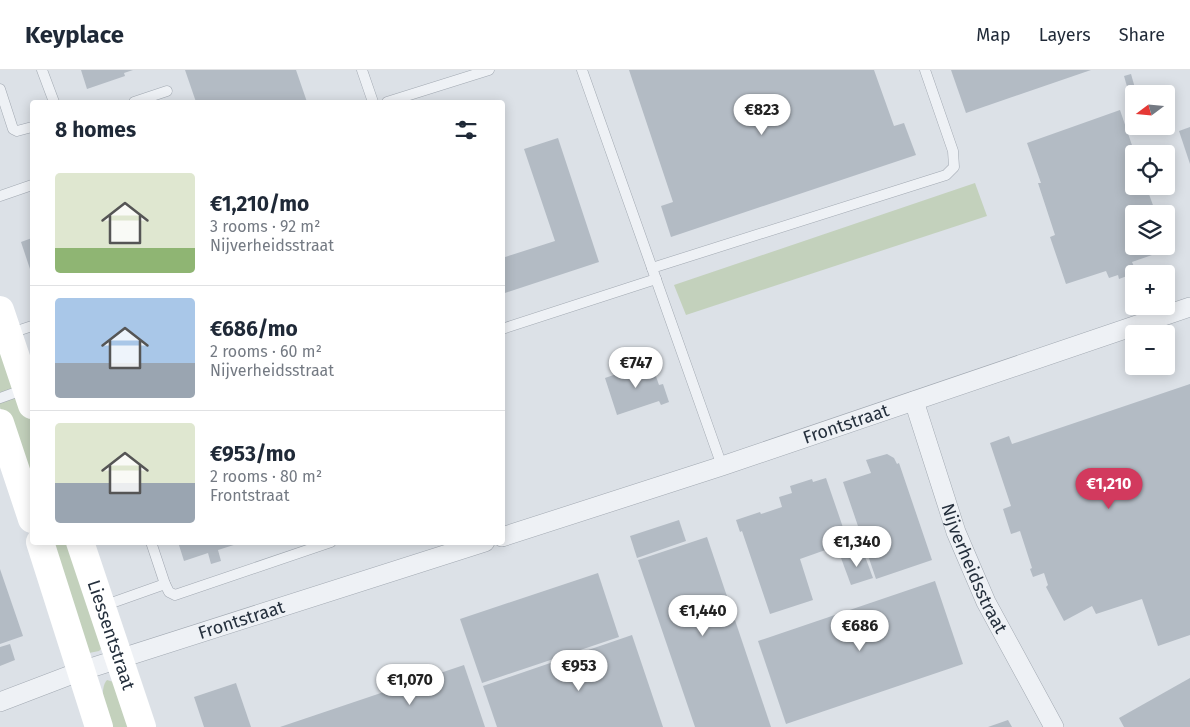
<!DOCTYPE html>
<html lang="en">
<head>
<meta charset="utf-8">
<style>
	:root { --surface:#fff; --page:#f6f6f7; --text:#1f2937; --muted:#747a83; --line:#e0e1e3; --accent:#d23a5e }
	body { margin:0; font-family:"Fira Sans",sans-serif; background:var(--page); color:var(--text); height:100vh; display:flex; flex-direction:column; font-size:19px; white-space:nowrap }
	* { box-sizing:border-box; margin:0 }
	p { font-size:16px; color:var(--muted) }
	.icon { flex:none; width:28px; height:28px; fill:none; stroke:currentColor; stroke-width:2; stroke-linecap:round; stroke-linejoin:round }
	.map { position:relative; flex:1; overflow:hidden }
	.details { position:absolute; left:30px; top:30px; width:475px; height:445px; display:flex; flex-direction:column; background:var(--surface); border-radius:5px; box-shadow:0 2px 12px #0003 }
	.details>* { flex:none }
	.needle { width:32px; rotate:254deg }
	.buttons { position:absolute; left:1125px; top:15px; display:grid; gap:10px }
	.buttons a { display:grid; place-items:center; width:50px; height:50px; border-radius:5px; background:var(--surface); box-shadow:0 2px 12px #0003; font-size:25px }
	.price { position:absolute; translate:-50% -42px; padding:0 11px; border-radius:18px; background:#fff; color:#222; font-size:16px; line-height:32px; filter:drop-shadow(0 1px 2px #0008) }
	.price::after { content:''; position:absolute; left:50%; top:30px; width:15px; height:11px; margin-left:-8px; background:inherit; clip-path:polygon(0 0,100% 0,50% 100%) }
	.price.current { background:var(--accent); color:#fff }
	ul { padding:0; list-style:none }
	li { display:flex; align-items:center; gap:15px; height:125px; padding:0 25px }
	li+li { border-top:1px solid var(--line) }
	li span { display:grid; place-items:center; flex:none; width:140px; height:100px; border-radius:5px; color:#555 }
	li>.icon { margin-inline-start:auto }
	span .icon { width:60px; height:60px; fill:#fffc; stroke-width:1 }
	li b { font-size:21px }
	h2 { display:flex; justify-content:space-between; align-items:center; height:60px; padding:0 25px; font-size:21px }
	header { display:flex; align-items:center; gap:30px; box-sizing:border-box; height:70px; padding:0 25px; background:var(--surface); border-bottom:1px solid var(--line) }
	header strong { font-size:24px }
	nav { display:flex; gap:28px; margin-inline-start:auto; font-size:18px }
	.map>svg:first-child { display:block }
	.green { fill:#c3d1bc }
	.building { fill:#b3bbc4 }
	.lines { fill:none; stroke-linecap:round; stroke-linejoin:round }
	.lane-casing { stroke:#a1a8b1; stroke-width:11 }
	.street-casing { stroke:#a1a8b1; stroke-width:20 }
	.lane { stroke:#eef1f5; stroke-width:10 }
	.street { stroke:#eef1f5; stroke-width:19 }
	.secondary { stroke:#fff; stroke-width:28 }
	.labels { text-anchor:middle; stroke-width:4; stroke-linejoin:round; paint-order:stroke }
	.street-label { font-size:18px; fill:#25303d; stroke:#ebf0f4 }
</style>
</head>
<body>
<header>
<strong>Keyplace</strong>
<nav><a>Map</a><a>Layers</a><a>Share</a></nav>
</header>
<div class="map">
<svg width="1190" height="657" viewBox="0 0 1190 657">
	<rect width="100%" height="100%" fill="#dce1e7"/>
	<g class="green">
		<path d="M975 113 987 146 686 245 674 215Z"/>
		<path d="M0 258 32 354V435L0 337Z"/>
		<path d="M45 473H73L102 578 99 581 89 583Z"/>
		<path d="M107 610 117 613 134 657H107C104 646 99 618 107 610Z"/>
	</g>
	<g class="building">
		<path d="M81 0H133L124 3 125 6 87 19Z"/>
		<path d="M185 0H296L307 32H196Z"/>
		<path d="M629 0H874L894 56 904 53 916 85 671 167 661 136 673 132Z"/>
		<path d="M951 0H1091L966 43Z"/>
		<path d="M1131 4 1135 18 1128 20 1124 6Z"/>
		<path d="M1120 40 1135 84H1134V116H1146L1154 138 1159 136 1162 144H1134V176H1166L1167 161 1172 178 1132 192 1135 199 1126 203 1127 206 1119 209 1118 205 1109 208 1106 201 1066 214 1050 167 1055 165 1038 113H1041L1027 73Z"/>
		<path d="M1190 57V94L1179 61Z"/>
		<path d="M558 68 599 192 502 224V188L555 171 524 79Z"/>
		<path d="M1169 107 1172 116 1160 121 1158 116H1166V108Z"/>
		<path d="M32 168V205L21 172Z"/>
		<path d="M651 292 659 315 663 314 669 332 661 335 659 331 617 345 605 308Z"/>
		<path d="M1190 314V565L1158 576 1142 529 1096 544 1092 536 1064 551 1046 517 1048 515 1044 503 1033 507 1030 499 1032 498 1020 461 1011 464 1003 439 1011 436 990 373 1009 366 1012 374Z"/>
		<path d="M887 384 894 388 897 394 899 393 932 490 876 509 843 412 871 403 866 390Z"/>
		<path d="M826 408 848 472 800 489 813 530 770 544 742 461 740 462 736 450 760 442 761 444 782 437 779 427 792 423 790 416 812 409 813 412Z"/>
		<path d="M679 450 686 471 637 488 630 466Z"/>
		<path d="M707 467 771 657H695L638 490Z"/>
		<path d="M178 472H240V473L218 480 221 491 211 494 208 483 184 491Z"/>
		<path d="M863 481 873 508 851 515 841 488Z"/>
		<path d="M0 499 23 566 0 574Z"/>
		<path d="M598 503 619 567 482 613 460 549Z"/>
		<path d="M935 511 963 594 786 654 758 571Z"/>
		<path d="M632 565 663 657H497L483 616Z"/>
		<path d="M10 574 15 590 0 596V577Z"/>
		<path d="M464 595 485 657H280Z"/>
		<path d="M1190 608V657H1124L1119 648Z"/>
		<path d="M236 613 251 657H204L194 627Z"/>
		<path d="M1008 650 1012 657H988Z"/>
	</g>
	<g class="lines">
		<g class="lane-casing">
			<g id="lane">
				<path d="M42 0 54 32"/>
				<path d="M362 0 373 32"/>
				<path d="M582 0 722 396"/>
				<path d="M0 19 13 59 17 61 32 57"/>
				<path d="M134 32 167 21"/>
				<path d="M387 32 489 0"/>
				<path d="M0 126 32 115"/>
				<path d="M652 198 946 105 954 97 953 81 925 0"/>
				<path d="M502 259 656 209"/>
				<path d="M8 264 32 256"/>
				<path d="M0 328 25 319"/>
				<path d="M151 472 165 514"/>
				<path d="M103 536 165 514 169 522 175 525 331 472"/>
			</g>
		</g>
		<g class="street-casing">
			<g id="street">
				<path id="s1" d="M914 331 956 462 986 532 1054 657"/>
				<path id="s2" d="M502 467 722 396 1190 237"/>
				<path id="s3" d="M0 632 81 601 485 472"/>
			</g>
		</g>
		<use href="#lane" class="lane"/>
		<use href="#street" class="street"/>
		<g class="secondary">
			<path d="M0 240 32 335"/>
			<path d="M0 353 32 449"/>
			<path d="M40 472 99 657"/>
			<path id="s4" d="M80 472 142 657"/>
		</g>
	</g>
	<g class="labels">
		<g class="street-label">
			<text dy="6" stroke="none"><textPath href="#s2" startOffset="362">Frontstraat</textPath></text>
			<text dy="6" stroke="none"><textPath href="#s1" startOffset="178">Nijverheidsstraat</textPath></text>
			<text dy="6" stroke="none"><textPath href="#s3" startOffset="255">Frontstraat</textPath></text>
			<text dy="6" stroke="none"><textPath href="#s4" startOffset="98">Liessentstraat</textPath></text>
		</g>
	</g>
</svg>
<div class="buttons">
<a><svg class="needle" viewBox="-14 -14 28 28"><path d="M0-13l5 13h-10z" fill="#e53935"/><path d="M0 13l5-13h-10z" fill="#747a83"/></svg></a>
<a><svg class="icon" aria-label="locate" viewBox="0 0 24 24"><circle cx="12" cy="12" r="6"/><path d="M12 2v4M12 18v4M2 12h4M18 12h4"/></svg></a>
<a><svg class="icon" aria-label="layers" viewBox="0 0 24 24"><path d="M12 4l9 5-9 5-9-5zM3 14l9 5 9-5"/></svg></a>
<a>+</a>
<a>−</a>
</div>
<b class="price" style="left:762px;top:66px">€823</b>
<b class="price" style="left:636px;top:319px">€747</b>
<b class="price current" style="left:1109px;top:440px">€1,210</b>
<b class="price" style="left:857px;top:498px">€1,340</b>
<b class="price" style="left:703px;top:567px">€1,440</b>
<b class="price" style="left:860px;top:582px">€686</b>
<b class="price" style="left:579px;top:622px">€953</b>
<b class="price" style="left:410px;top:636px">€1,070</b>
<section class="details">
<h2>8 homes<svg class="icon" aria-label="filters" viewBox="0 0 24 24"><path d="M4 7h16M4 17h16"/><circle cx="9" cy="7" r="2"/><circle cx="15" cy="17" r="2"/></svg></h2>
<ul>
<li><span style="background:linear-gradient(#dfe7d0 75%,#8fb573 0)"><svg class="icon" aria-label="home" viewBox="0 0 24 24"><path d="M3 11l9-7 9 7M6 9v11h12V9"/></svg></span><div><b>€1,210/mo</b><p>3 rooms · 92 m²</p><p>Nijverheidsstraat</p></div></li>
<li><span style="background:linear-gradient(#a9c7e8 65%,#9aa5b1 0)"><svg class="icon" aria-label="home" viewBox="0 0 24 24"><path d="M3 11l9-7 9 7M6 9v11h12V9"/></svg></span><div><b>€686/mo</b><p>2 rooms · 60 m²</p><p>Nijverheidsstraat</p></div></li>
<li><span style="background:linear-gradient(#dfe7d0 60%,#9aa5b1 0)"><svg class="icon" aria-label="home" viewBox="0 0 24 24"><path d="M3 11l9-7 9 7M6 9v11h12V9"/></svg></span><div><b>€953/mo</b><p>2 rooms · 80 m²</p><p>Frontstraat</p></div></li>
</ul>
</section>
</div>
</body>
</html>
